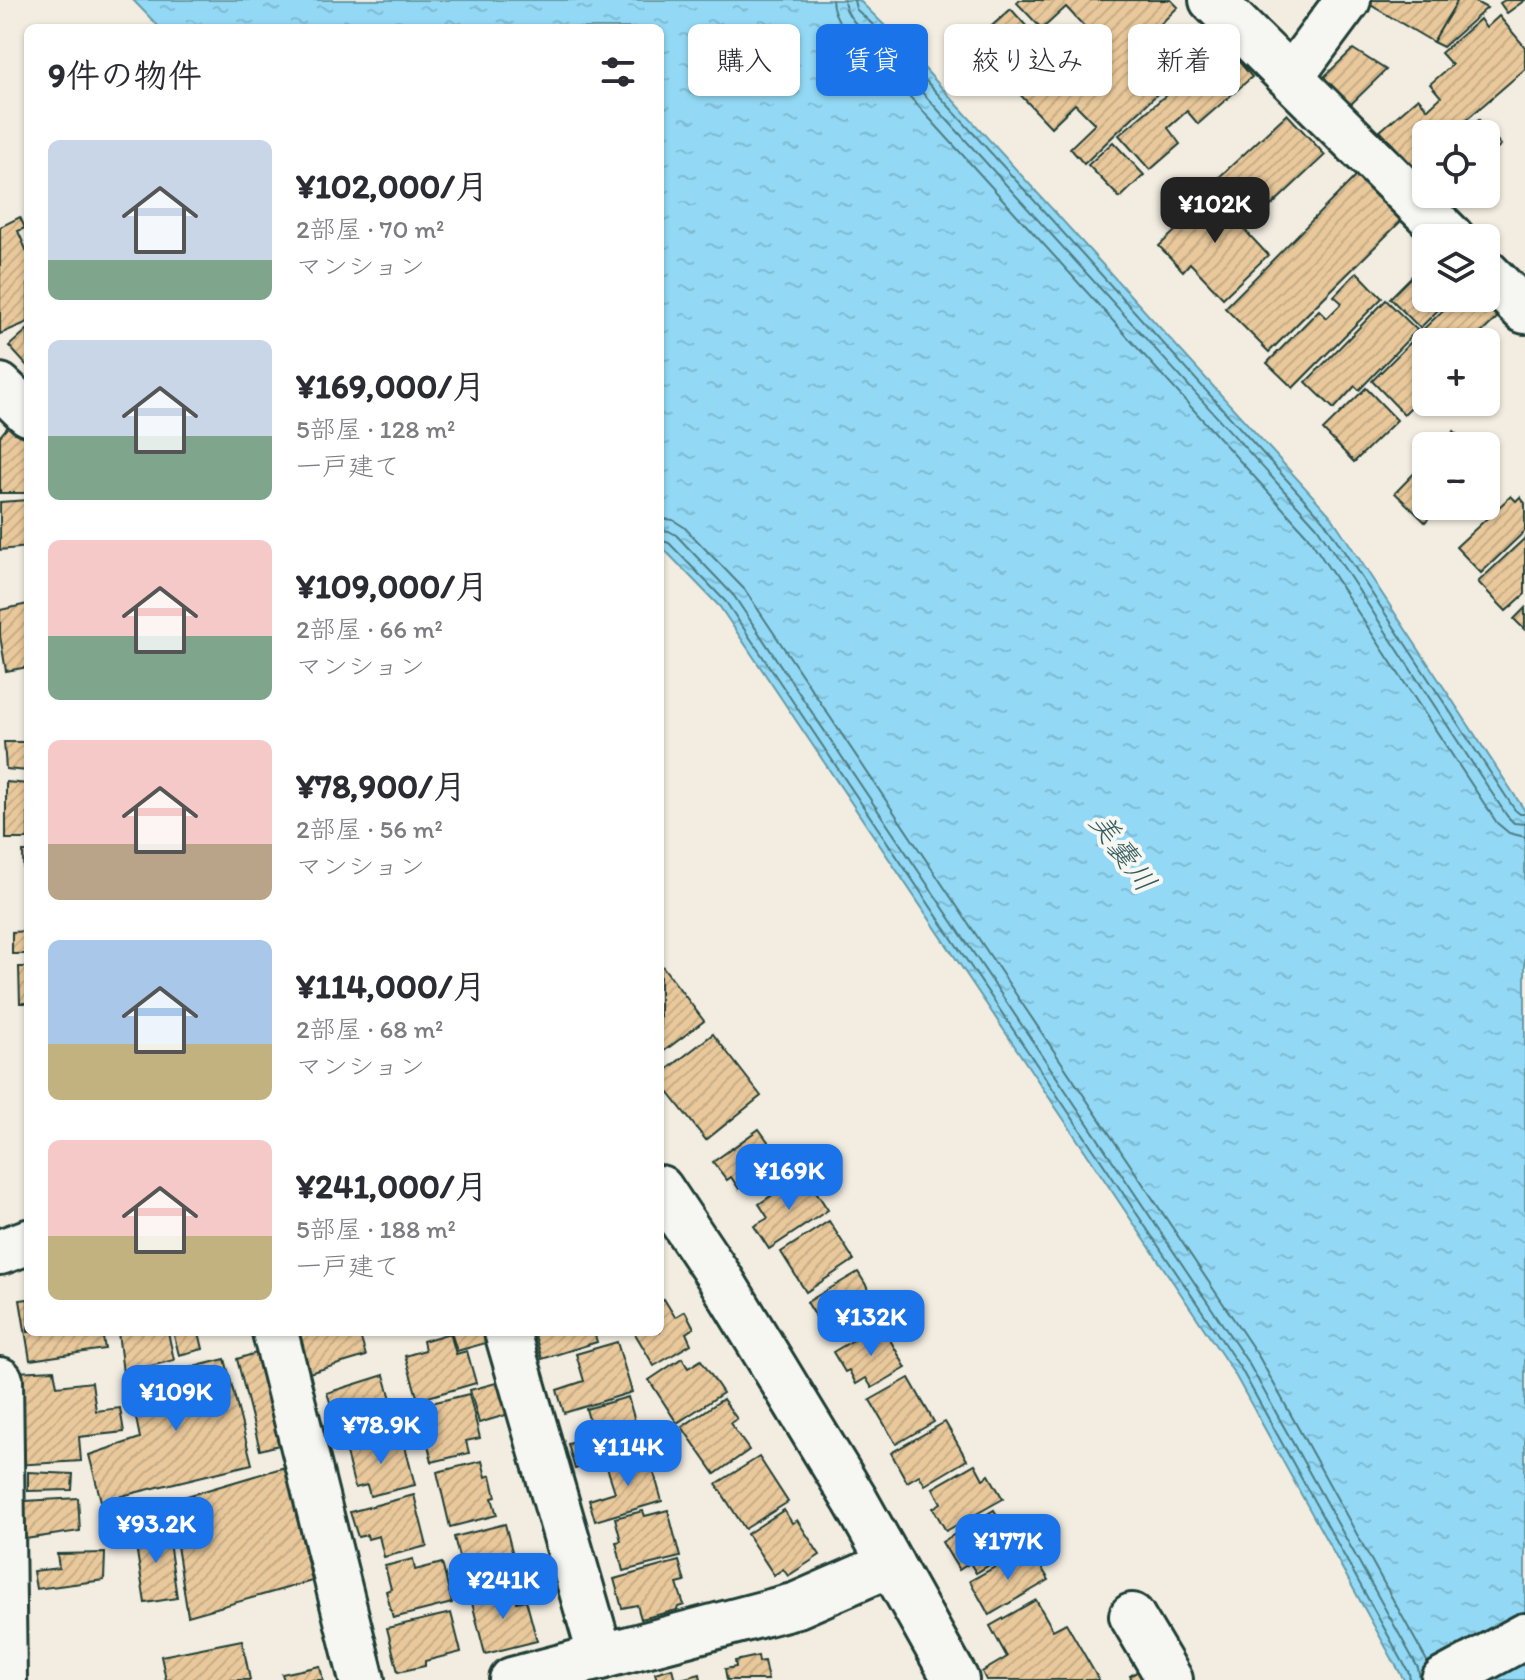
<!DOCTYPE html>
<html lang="ja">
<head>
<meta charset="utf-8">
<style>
	:root { --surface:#fff; --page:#f2f2f3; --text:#2b2b33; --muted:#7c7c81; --accent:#1a73e8 }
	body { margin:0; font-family:Itim,"Klee One",sans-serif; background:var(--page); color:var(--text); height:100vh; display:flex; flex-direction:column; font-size:30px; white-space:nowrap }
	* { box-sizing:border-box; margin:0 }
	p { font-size:26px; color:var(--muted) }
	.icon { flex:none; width:44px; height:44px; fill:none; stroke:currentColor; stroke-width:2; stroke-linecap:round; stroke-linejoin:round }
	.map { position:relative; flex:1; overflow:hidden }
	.sheet { position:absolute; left:24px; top:24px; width:640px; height:1312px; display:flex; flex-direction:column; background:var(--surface); border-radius:12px; box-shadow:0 2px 6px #0004 }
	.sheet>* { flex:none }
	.banner { position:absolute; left:688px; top:24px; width:716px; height:72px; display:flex; gap:16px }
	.buttons { position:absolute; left:1412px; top:120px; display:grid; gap:16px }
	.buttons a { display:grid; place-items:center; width:88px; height:88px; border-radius:12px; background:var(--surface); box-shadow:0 2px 6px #0004; font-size:40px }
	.price { position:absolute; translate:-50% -68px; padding:0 18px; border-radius:16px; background:var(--accent); color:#fff; font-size:26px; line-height:52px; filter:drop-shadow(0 2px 4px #0008) }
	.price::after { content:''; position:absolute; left:50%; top:48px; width:24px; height:18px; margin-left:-12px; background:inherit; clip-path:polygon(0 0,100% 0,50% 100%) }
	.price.current { background:#222; color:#fff }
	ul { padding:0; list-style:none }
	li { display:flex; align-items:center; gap:24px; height:200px; padding:0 24px }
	li span { display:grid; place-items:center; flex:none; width:224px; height:160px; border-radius:12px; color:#555 }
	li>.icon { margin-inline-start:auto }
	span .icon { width:96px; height:96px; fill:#fffc; stroke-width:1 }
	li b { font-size:34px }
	h2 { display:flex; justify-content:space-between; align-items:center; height:96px; padding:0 24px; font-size:34px }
	.chip { padding:0 28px; border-radius:12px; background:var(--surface); box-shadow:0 2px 6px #0004; font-size:28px; line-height:72px }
	.chip.current { background:var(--accent); color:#fff }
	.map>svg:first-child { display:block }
	.water { fill:url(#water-ripples); stroke:#659ba8; stroke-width:2 }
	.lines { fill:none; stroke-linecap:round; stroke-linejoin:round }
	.shore { stroke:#4d7b81; stroke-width:2 }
	.building { fill:url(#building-hatch); stroke:#1f3d34; stroke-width:2 }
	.street-casing { stroke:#1f3d34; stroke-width:50 }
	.secondary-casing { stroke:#1f3d34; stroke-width:50 }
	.street { stroke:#f6f6f2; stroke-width:44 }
	.secondary { stroke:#f6f6f2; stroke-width:44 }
	.labels { text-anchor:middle; stroke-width:8; stroke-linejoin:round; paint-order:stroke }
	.water-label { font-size:30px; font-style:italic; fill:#365c5b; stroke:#f6f6f2 }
</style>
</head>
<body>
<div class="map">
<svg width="1525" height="1680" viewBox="0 0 1525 1680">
	<defs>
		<pattern id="water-ripples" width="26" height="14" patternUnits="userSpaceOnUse" patternTransform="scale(2)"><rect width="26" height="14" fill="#93d9f5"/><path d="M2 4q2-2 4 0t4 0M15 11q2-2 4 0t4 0" fill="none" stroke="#7ebbd3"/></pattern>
		<pattern id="building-hatch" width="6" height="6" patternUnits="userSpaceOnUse" patternTransform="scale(2)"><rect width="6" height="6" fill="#e9c89b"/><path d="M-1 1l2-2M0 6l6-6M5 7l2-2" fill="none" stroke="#c7ad86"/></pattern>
	</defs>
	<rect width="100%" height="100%" fill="#f3ede1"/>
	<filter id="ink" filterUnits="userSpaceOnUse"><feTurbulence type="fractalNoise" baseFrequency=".0125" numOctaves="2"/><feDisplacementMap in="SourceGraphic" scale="16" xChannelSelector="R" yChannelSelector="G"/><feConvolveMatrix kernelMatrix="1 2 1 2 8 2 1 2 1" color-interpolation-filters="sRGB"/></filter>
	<g filter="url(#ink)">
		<path class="water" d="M133 0H859L893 34 1331 516 1525 811V1680H1404L1234 1373 720 607 660 545V28H160Z"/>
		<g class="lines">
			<g class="shore">
				<path d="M832 0C833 24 856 39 872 55L1307 535 1497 823 1509 833 1525 837"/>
				<path d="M844 0C845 19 867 34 880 46L1317 527 1507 816 1514 823 1525 824"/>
				<path d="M854 0 856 9 888 39 1324 521 1515 810 1520 814H1525"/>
				<path d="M660 518 673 520 684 527 745 590 1259 1357 1428 1663"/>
				<path d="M660 530 669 531 676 535 734 596 1249 1364 1418 1668 1420 1679"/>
				<path d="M660 540 669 543 726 602 1241 1369 1409 1673 1410 1680"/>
			</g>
		</g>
		<g class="building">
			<path d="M1019 0H1171L1178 7 1140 44 1173 79 1084 164 1070 148 1095 124 1075 104 1051 127 1013 87 1071 32 1099 61 1108 52 1066 7 1042 29 1017 3Z"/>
			<path d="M1371 0H1458L1433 42 1369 4Z"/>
			<path d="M1458 0H1472L1487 8 1443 47 1433 42Z"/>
			<path d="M1505 0H1525L1507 13 1500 3Z"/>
			<path d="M1011 9 1036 37 995 73 970 45Z"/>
			<path d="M1499 16 1525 47V69L1450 134H1426V155L1413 166 1380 131 1418 98 1428 109 1441 97 1430 84 1452 65 1441 53 1480 19 1486 28Z"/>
			<path d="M1225 45 1252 77 1198 124 1187 111 1168 128 1180 144 1150 170 1119 135Z"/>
			<path d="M1353 49 1386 70 1346 109 1323 84 1325 76Z"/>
			<path d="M1287 114 1325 155 1255 221 1216 180Z"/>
			<path d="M1479 120 1501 145 1486 158V134H1462Z"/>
			<path d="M1113 142 1144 175 1120 198 1088 165Z"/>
			<path d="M1356 176 1401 221 1269 352 1225 308Z"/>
			<path d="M1222 187 1238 203 1228 212 1268 255 1223 298 1190 263 1183 271 1159 246Z"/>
			<path d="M20 217 25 228 18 231 28 254V322L0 334V227Z"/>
			<path d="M1426 262V298H1450L1420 328 1390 298Z"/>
			<path d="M1357 272 1382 298 1293 388 1267 363 1319 310 1327 318 1342 303 1334 296Z"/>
			<path d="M1456 298H1483L1500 315 1472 342H1426V351L1414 338Z"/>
			<path d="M1386 300 1417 330 1359 390 1355 386 1334 409 1306 382Z"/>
			<path d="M28 329V367L9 346Z"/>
			<path d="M1411 342 1426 356V392L1404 414 1372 381Z"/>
			<path d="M1366 388 1397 420 1354 462 1323 430Z"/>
			<path d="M11 423 28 441V493H0V436Z"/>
			<path d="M1454 431 1469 446H1440Z"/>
			<path d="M1426 461V506H1440L1425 522 1395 493Z"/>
			<path d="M1511 496 1516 501 1520 497 1525 503V531L1481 573 1456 547Z"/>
			<path d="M28 500V547L0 550V502Z"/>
			<path d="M1525 538V594L1506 611 1478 582Z"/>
			<path d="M28 604V667L6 671 0 636V610Z"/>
			<path d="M1525 608V630L1514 619Z"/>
			<path d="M4 742H28V771L6 769Z"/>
			<path d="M6 782 28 784V839H6Z"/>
			<path d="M23 852H28V892H24Z"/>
			<path d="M28 931V954H12V932Z"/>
			<path d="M660 963 704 1021 660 1054Z"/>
			<path d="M19 967H28V1003H20Z"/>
			<path d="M713 1034 761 1096 706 1140 660 1082V1075Z"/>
			<path d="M759 1129 787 1168 755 1191 748 1182 739 1189 731 1177 727 1180 713 1162Z"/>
			<path d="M799 1177 807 1191 813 1187 828 1210 769 1249 754 1226 768 1218 759 1204Z"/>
			<path d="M829 1221 854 1260 806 1292 781 1252Z"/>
			<path d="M858 1272 882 1311 843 1335 837 1325 826 1333 807 1302Z"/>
			<path d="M28 1299V1332H102L105 1349 30 1360 20 1300Z"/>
			<path d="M664 1299 675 1317 685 1311 694 1328 686 1333 691 1344 654 1366 634 1332H660V1302Z"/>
			<path d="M881 1324 906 1368 872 1388 866 1378 856 1384 849 1370 845 1372 833 1352Z"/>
			<path d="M118 1332H168L174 1360 123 1373Z"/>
			<path d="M173 1332H199L203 1349 179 1355Z"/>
			<path d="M298 1332H359L366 1356 309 1373Z"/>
			<path d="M451 1332H486L489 1342 457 1351Z"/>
			<path d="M534 1332H594L597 1342 542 1359Z"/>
			<path d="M450 1333 456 1354 467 1351 476 1383 418 1400 405 1356 425 1350 423 1341Z"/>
			<path d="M617 1342 632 1392 564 1413 557 1390 584 1381 576 1354Z"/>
			<path d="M256 1353 279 1445 260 1450 237 1359Z"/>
			<path d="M682 1358 688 1368 701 1360 723 1393 677 1423 649 1380Z"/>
			<path d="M225 1359 252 1464 101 1501 89 1455 140 1438 129 1383Z"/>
			<path d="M54 1370 57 1386 92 1382 96 1411 120 1408 124 1432 79 1437 81 1461 15 1465V1372Z"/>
			<path d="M384 1375 399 1426 355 1439 350 1425 339 1429 327 1393Z"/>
			<path d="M909 1378 934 1422 896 1444 870 1400Z"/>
			<path d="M500 1382 509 1414 479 1423 470 1390Z"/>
			<path d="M469 1394 480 1438 466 1441 469 1453 432 1462 419 1406Z"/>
			<path d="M628 1397 643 1449 575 1469 568 1444 594 1437 586 1409Z"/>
			<path d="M723 1399 737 1419 730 1423 749 1450 715 1474 682 1427Z"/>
			<path d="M945 1422 967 1460 925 1485 919 1475 907 1482 891 1453Z"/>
			<path d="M402 1435 415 1485 370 1496 367 1485 355 1488 345 1449Z"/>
			<path d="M648 1452 662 1501 595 1521 589 1500 615 1492 606 1464Z"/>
			<path d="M759 1457 788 1502 745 1529 716 1484Z"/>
			<path d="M482 1461 486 1477 491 1475 496 1497 492 1498 497 1515 450 1527 437 1472Z"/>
			<path d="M975 1464 983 1479 989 1475 1003 1499 946 1531 933 1508 941 1503 933 1488Z"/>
			<path d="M285 1467 312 1581 188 1616 170 1501Z"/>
			<path d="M28 1472 73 1474 72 1490 28 1491Z"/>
			<path d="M414 1495 427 1546 384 1557 379 1536 368 1539 367 1535 358 1537 350 1512Z"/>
			<path d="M78 1498 80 1531 25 1539V1501Z"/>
			<path d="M668 1510 680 1557 623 1571 616 1542 621 1541 615 1518 643 1511 645 1516Z"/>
			<path d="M784 1510 792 1523 797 1520 820 1555 788 1576 783 1569 774 1575 747 1534Z"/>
			<path d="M994 1510 1017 1548 976 1573 970 1563 959 1570 942 1542Z"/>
			<path d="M505 1524 516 1567 494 1572 498 1586 468 1594 454 1537Z"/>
			<path d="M167 1528 177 1598 145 1603 134 1533Z"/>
			<path d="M1024 1551 1032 1565 1038 1562 1049 1580 989 1615 970 1581Z"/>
			<path d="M105 1553 104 1580 36 1589 33 1571 59 1568 57 1554Z"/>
			<path d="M413 1559 415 1570 442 1563 452 1603 393 1618 386 1591 391 1589 385 1566Z"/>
			<path d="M679 1561 685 1582 677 1584 684 1605 678 1607 677 1610 641 1619 637 1605 622 1608 614 1579Z"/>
			<path d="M514 1588 517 1602 526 1600 537 1641 485 1654 471 1599Z"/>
			<path d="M1036 1600 1053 1630 1066 1623 1099 1680H986L982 1672 1007 1657 990 1626Z"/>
			<path d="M451 1613 461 1652 425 1661V1666L398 1672 387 1628Z"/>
			<path d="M242 1640 250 1680H166L161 1656Z"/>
			<path d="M758 1656 759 1662 764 1661 768 1680H727L725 1669 736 1667 735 1661Z"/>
			<path d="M320 1666 323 1680H284L282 1674Z"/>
			<path d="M1147 1666 1155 1680H1132L1130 1676Z"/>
			<path d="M672 1668 675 1680H657L655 1673Z"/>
			<path d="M700 1674 701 1680H677Z"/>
		</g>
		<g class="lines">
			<g class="street-casing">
				<g id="street">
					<path d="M1212 0 1452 238"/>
					<path d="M1291 77 1348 0"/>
					<path d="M1486 272 1525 311"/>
					<path d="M0 386 28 413"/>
					<path d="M660 1188 720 1278 855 1500 956 1680"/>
					<path d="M0 1252 28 1242"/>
					<path d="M275 1332 362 1680"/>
					<path d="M507 1332 601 1657"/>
					<path d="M0 1380 4 1680"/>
					<path d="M1132 1616 1170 1680"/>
					<path d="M512 1680 797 1605 891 1564"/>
				</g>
			</g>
			<g class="secondary-casing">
				<path id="secondary" d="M1444 1680 1525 1636"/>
			</g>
			<use href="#street" class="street"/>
			<use href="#secondary" class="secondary"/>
		</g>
	</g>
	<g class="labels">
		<g class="water-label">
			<text transform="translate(1123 852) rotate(54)" y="10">美嚢川</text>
		</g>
	</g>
</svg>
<div class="buttons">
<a><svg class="icon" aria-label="locate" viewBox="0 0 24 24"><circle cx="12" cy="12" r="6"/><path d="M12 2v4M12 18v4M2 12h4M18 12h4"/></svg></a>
<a><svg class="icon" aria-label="layers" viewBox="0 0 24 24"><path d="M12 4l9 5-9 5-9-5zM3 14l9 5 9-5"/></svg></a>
<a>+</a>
<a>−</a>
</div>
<b class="price current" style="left:1215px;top:245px">¥102K</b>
<b class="price" style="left:789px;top:1212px">¥169K</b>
<b class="price" style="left:871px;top:1358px">¥132K</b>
<b class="price" style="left:176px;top:1433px">¥109K</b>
<b class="price" style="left:381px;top:1466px">¥78.9K</b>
<b class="price" style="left:628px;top:1488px">¥114K</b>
<b class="price" style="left:156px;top:1565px">¥93.2K</b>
<b class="price" style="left:1008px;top:1582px">¥177K</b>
<b class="price" style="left:503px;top:1621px">¥241K</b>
<div class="banner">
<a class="chip">購入</a>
<a class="chip current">賃貸</a>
<a class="chip">絞り込み</a>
<a class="chip">新着</a>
</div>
<section class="sheet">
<h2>9件の物件<svg class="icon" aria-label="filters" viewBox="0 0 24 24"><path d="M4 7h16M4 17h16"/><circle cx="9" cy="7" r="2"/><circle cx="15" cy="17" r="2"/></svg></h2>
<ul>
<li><span style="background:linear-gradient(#c9d6e8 75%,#7fa58c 0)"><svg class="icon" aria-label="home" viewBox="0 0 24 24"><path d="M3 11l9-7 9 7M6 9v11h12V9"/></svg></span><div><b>¥102,000/月</b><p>2部屋 · 70 m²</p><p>マンション</p></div></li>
<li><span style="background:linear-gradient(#c9d6e8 60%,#7fa58c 0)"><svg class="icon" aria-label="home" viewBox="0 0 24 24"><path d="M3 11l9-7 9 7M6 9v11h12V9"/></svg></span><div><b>¥169,000/月</b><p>5部屋 · 128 m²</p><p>一戸建て</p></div></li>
<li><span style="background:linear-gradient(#f6c9c9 60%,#7fa58c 0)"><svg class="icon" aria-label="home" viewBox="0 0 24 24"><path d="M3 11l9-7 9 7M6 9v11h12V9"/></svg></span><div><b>¥109,000/月</b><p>2部屋 · 66 m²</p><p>マンション</p></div></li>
<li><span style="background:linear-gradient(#f6c9c9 65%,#b9a48a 0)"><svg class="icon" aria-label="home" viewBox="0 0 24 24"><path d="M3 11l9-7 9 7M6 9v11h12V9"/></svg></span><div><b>¥78,900/月</b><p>2部屋 · 56 m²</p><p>マンション</p></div></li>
<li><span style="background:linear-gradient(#a9c7e8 65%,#c2b280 0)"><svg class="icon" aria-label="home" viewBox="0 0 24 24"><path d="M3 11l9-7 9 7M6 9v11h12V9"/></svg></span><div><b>¥114,000/月</b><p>2部屋 · 68 m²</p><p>マンション</p></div></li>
<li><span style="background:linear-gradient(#f6c9c9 60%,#c2b280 0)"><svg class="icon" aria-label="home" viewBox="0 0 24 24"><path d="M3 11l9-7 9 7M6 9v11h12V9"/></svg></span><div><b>¥241,000/月</b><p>5部屋 · 188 m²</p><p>一戸建て</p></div></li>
</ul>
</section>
</div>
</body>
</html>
